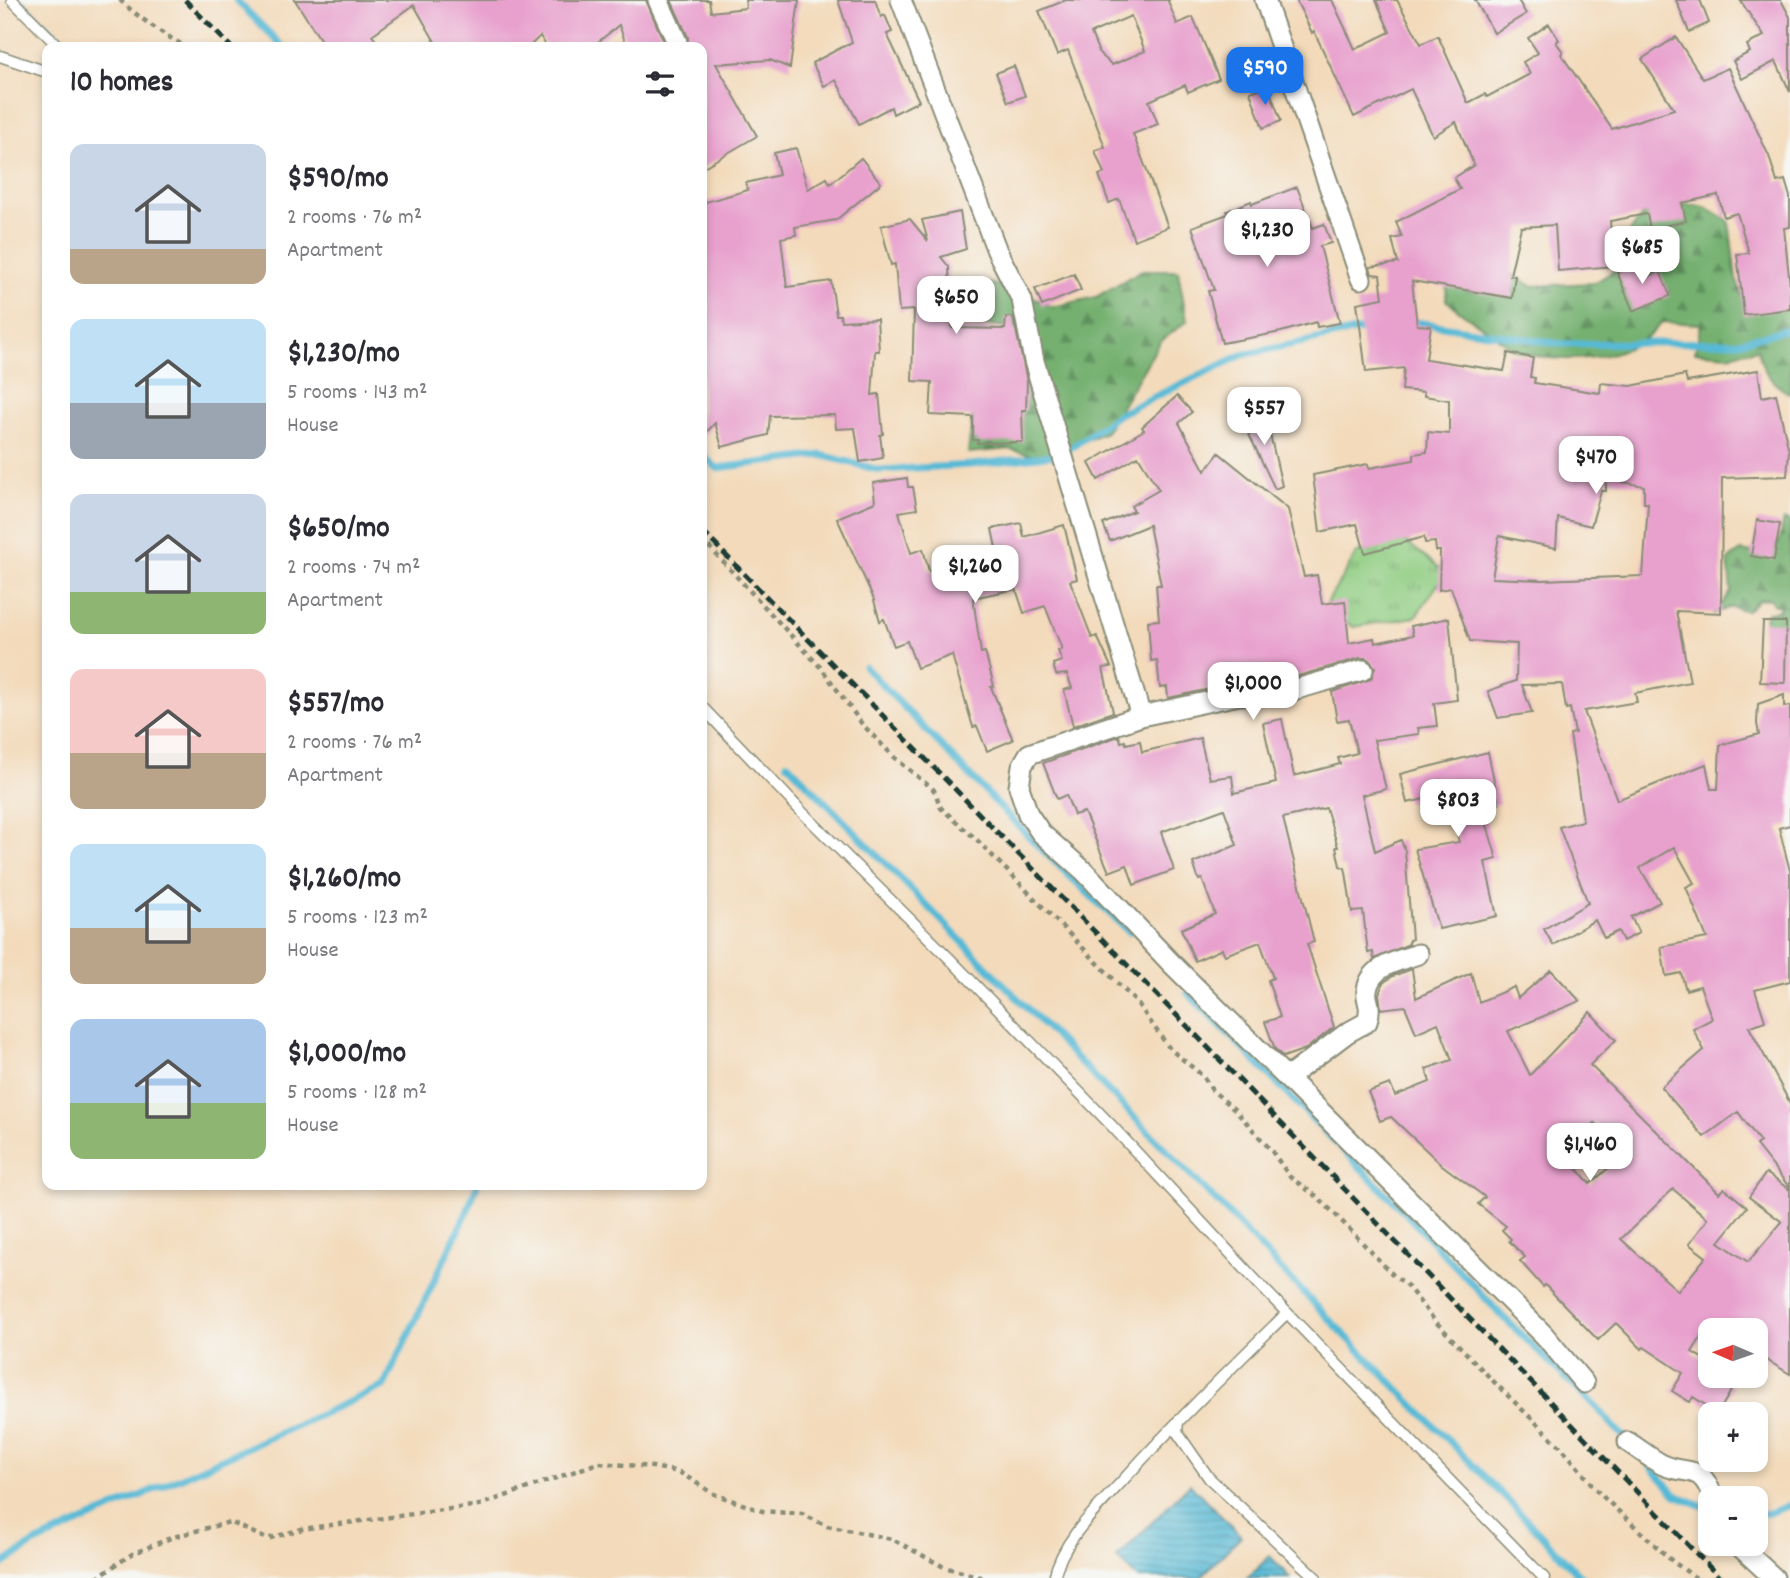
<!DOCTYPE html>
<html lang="en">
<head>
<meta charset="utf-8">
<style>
	:root { --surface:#fff; --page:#f7f7f7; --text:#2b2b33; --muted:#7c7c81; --accent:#1a73e8 }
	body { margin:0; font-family:Dekko,sans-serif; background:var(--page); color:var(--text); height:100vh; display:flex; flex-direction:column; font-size:26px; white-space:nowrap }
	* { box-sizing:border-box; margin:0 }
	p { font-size:23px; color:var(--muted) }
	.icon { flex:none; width:38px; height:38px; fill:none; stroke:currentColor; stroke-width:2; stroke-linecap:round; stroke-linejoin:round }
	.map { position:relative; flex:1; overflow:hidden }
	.details { position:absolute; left:42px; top:42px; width:665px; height:1148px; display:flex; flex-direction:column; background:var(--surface); border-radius:14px; box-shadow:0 4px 10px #0003 }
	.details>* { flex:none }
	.needle { width:46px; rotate:272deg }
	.buttons { position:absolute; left:1698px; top:1318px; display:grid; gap:14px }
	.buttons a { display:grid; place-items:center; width:70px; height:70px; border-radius:14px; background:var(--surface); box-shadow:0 4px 10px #0003; font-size:35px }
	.price { position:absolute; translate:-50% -60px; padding:0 16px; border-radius:14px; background:#fff; color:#222; font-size:23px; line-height:46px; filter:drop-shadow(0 2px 4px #0008) }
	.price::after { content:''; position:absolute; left:50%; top:42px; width:21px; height:16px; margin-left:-10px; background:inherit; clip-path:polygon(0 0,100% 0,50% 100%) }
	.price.active { background:var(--accent); color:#fff }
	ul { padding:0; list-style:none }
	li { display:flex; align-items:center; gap:21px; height:175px; padding:0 28px }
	li span { display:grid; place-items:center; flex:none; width:196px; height:140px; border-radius:14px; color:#555 }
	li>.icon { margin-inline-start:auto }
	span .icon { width:84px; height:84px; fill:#fffc; stroke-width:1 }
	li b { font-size:30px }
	h2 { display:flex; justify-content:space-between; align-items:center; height:84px; padding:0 28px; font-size:30px }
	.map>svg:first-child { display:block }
	.forest { fill:url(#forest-firs); stroke:#4a7652; stroke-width:2 }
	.park { fill:url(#park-tufts); stroke:#58855b; stroke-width:2 }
	.water { fill:url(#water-rules); stroke:#3b7b84; stroke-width:2 }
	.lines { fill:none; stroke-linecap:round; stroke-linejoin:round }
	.stream { stroke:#57b9d5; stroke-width:7 }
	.building { fill:#e8a0cd; fill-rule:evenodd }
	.service-casing { stroke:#898c77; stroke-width:13 }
	.minor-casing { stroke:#898c77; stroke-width:23 }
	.path { stroke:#898c77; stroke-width:4.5; stroke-dasharray:5 5; stroke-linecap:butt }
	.service { stroke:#fff; stroke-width:10 }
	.minor { stroke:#fff; stroke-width:19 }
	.rail { stroke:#1f3d34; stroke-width:5; stroke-dasharray:10 5; stroke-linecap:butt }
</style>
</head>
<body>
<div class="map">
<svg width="1790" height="1578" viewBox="0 0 1790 1578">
	<defs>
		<pattern id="forest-firs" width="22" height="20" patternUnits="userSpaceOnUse" patternTransform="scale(1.75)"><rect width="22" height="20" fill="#74b070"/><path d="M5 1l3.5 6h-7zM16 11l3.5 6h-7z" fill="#5f905d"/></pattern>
		<pattern id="park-tufts" width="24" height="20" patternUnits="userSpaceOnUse" patternTransform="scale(1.75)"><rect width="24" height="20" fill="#90cd82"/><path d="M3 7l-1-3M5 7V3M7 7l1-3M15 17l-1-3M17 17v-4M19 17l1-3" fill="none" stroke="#75a86b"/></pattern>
		<pattern id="water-rules" width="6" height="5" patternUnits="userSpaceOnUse" patternTransform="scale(1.75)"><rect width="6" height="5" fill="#57b9d5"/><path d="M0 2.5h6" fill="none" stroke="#4798ae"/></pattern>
	</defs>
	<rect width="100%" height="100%" fill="#f6f6f2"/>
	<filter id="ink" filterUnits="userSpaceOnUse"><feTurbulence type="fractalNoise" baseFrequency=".0143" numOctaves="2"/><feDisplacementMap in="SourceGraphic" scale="14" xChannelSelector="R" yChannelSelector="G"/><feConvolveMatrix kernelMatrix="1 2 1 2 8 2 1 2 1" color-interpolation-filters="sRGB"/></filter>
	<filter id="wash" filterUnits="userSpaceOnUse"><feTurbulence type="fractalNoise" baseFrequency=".00686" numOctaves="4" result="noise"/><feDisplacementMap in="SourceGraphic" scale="28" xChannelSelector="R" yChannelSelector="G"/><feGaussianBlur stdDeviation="1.57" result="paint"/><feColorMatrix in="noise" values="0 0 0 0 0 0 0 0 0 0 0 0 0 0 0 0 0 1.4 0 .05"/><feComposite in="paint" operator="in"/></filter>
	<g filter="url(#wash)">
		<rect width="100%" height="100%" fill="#f3daba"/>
		<g class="forest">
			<path d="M1687 204 1705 207 1729 221 1736 279 1745 303 1790 304V394C1768 381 1764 372 1757 349L1728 355 1695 352 1701 324 1662 322C1656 329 1650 336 1642 341 1606 362 1551 365 1511 348 1504 344 1497 336 1490 332 1474 321 1460 313 1446 300L1447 280 1514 275 1532 286 1594 283 1617 269 1626 253 1630 232 1644 213Z"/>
			<path d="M1142 270H1178L1187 321 1160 342 1106 432 1041 458 1010 449 968 453 974 404 985 379 1031 381 1023 328 960 323 953 295C958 291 966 284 972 283 993 279 1034 297 1052 307L1096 297Z"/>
			<path d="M1784 520 1790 521V633L1781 624H1768L1765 619 1767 612 1778 611 1780 605H1774L1769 598 1758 600 1747 611 1731 607 1715 613 1731 592 1728 560 1741 551 1772 556 1780 539Z"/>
		</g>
		<path class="park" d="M1405 541 1446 573 1415 617 1353 627 1325 606 1357 553Z"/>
		<g class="water">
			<path d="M1190 1484 1241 1536 1200 1578H1138L1117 1558Z"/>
			<path d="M1270 1556 1290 1578H1247Z"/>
		</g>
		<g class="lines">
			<g class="stream">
				<path d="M236 0 283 47"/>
				<path d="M21 3 69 47"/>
				<path d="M1409 321 1560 344 1739 342 1784 330 1790 331"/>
				<path d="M702 454 717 468 821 455 879 470 972 465 1062 454 1119 414 1242 355 1370 328"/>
				<path d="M865 667 1040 848 1129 932"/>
				<path d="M787 763 1230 1215C1344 1339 1467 1455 1582 1578"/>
				<path d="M1188 993 1412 1220 1502 1316 1597 1408 1628 1442"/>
				<path d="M1650 1466 1676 1495 1710 1509"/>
				<path d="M1755 1514 1769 1513 1790 1505"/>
				<path d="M0 1566 33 1544 384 1386 467 1212 477 1185"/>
			</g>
		</g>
		<g id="blocks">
			<g class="building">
				<path d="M295 0H646L666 47H627L619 25 592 47H547L540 36 529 47H438L414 5 372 35 380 47H325Z"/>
				<path d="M671 0H709L711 12 746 8 745 0H799L790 68 770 60 716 64 757 136 702 168V47H688V37Z"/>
				<path d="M838 0H875L881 17 885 15 892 32 887 34 919 101 893 114 891 107 859 124 836 80 824 86 812 63 852 42Z"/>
				<path d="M1066 0H1169L1168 1 1177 24 1193 17 1219 79 1188 92 1185 85 1149 101 1158 124 1133 134 1168 227 1134 240 1119 199 1109 203 1099 175 1104 173 1095 151 1105 147 1068 50 1057 55 1039 11ZM1131 16 1145 51 1112 65 1099 53 1091 33Z"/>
				<path d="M1296 0H1332L1355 49 1390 32 1376 0H1397L1421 44 1438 36 1468 103 1485 94 1487 97 1530 74 1523 62 1538 53 1528 38 1549 24 1559 40 1556 42 1563 52 1561 54 1612 129 1674 109 1642 59 1676 37 1703 79 1728 68 1769 156 1777 182 1785 180 1790 197V227L1784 228 1790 286V309L1744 315 1737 254 1749 253 1737 213 1724 217 1718 195 1682 203 1686 221 1650 229 1647 214 1610 221 1614 266 1558 271 1555 225 1521 227 1510 275 1515 276 1512 298 1412 281 1417 325 1431 326 1426 359 1504 371 1508 353 1533 358 1530 377 1535 378 1534 383 1600 393 1601 383 1631 386 1685 375 1687 382 1758 370 1762 397 1776 394 1789 451 1787 476 1722 478 1721 613 1676 611 1690 682 1635 693 1637 702 1584 711 1617 800 1706 764 1711 789H1718L1720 745 1759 734 1757 724 1758 704 1784 695V707L1790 706V825L1779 828 1790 871V981L1755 990 1765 1021 1749 1027 1790 1103V1188L1756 1145 1760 1142 1738 1112 1704 1137 1661 1087 1704 1050 1693 1029 1712 1019 1700 986 1686 990 1681 973 1666 976 1661 947 1707 938 1686 887 1694 883 1674 847 1640 868 1660 902 1631 917 1639 933 1623 941 1618 931 1604 938 1595 920 1553 945 1544 929 1588 903 1559 827 1583 821 1570 734 1575 733 1570 708 1566 709 1562 684 1522 685 1532 713 1498 718 1488 691 1516 681 1517 644 1470 641 1451 588 1439 590 1440 551H1436L1435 542 1425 543 1424 537 1365 553 1357 524 1320 532 1313 475 1368 464 1369 468 1414 460V454L1427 452 1428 432 1449 434V400L1424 396V392L1402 390 1404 368 1366 372 1357 303 1383 298 1380 275 1372 274 1370 267 1398 263 1392 239 1402 237 1396 222 1460 189 1454 178 1474 165 1456 122 1433 136 1411 89 1354 117 1314 31 1312 33ZM1606 479 1644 486V503H1648L1643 576 1542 580 1492 578 1499 536 1556 548 1558 518 1591 526 1601 491H1606Z"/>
				<path d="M1475 0H1518L1526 14 1494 33Z"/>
				<path d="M1676 0H1700L1709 23 1689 32Z"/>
				<path d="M1740 0H1781L1790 17V92L1776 61 1742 79 1733 61 1750 52 1747 45 1764 36Z"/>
				<path d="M1014 66 1025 96 1008 102 996 73Z"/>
				<path d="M1268 86 1281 121 1263 128 1250 92Z"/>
				<path d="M796 148 808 189 827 178 830 184 861 158 881 183 836 220 795 227 796 235 781 238 787 287 831 281 836 315H840L841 321 877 319 879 351H875L872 395 879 394 883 434 880 435 883 458 860 462 855 428 836 429 835 415 770 416 768 435 722 447 715 423 702 437V203L748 190 746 183 779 175 774 153Z"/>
				<path d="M1297 187 1313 228 1324 224 1331 243 1320 246 1340 323 1317 327 1316 322 1281 332 1222 343 1208 291 1214 290 1192 227 1228 214 1227 211 1251 201 1252 204Z"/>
				<path d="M960 212 966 249 941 257 949 267 952 328 1005 329 1006 317H1013L1027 381 1026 410H1022L1023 442 977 443 978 440H973V417L930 415 932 382 912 381 914 310 899 311 895 264 891 265 881 226 910 219 928 241 922 220Z"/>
				<path d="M1640 261 1647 277 1660 271 1670 296 1633 311 1617 272Z"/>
				<path d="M1074 274 1081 290 1042 306 1035 289Z"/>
				<path d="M1177 396 1192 412 1179 423 1205 471 1219 453 1288 509 1304 577 1317 575 1322 604 1345 601 1349 643 1374 638 1375 643 1413 635 1411 626 1449 618 1457 700 1434 703 1437 726 1418 728 1419 734 1374 740 1386 789 1362 795 1375 851 1401 840 1405 851 1412 939 1409 940V944L1374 959 1373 952 1368 953 1363 911 1352 912 1346 872 1345 868 1340 866 1336 847H1338L1326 808 1283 818 1314 942 1307 944 1334 1027 1306 1049 1283 1057 1275 1049 1265 1022 1280 1017 1268 980 1273 978 1260 942 1225 955 1222 949 1195 961 1181 929 1215 914 1202 879 1199 880 1193 863 1237 845 1224 809 1161 832 1174 870 1134 885 1127 865 1109 872 1084 812 1074 815 1066 795 1057 799 1043 763 1119 736 1121 742 1125 741 1126 744 1140 741 1142 752 1200 738 1210 779 1232 776 1234 793 1276 783 1263 723 1282 719 1294 776 1340 764 1338 758 1357 753 1349 719 1337 721 1332 692 1371 679 1375 667 1367 658H1360L1281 681 1237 683 1168 698 1167 687 1160 688 1157 660 1151 661 1148 621 1159 620 1156 585H1161L1149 525 1110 541 1103 524 1134 511 1131 506 1159 490 1138 456 1098 480 1089 463 1144 430 1142 427Z"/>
				<path d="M1261 414 1270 434 1282 486 1275 489 1243 422Z"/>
				<path d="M907 478 908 487H913L917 509 899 512 911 553 923 549 929 571 999 562 992 529 1021 523 1024 537 1064 525 1077 579 1070 581 1092 638 1097 636 1111 667 1103 668 1113 712 1073 726 1064 690 1072 688 1067 674 1056 675 1053 664 1062 661 1058 651 1062 649 1045 606 1024 613 1016 589 973 598 981 653 985 652 994 686 991 687 1013 740 987 751 977 726 973 727 952 655 917 668 907 641 894 646 884 619 880 621 873 597 837 518 875 502 873 483Z"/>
				<path d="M1757 520 1780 524 1774 560 1751 556Z"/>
				<path d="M1763 622H1786L1785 683 1760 682Z"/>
				<path d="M1488 752 1499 804 1482 808 1497 859 1485 862 1497 916 1439 929 1415 849 1459 842 1446 794 1407 803 1400 774Z"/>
				<path d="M1412 969 1416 998 1471 973 1479 1002 1514 987 1518 998 1551 970 1580 1001 1508 1031 1530 1075 1590 1012 1616 1040 1590 1065 1719 1193 1724 1188 1747 1207 1719 1242 1748 1262 1782 1222 1749 1197 1766 1173 1790 1190V1374L1755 1353V1330H1728L1711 1322 1692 1352 1710 1363V1376H1717L1734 1386 1718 1413 1693 1397 1690 1402 1672 1391 1683 1373 1644 1347 1642 1349 1616 1323 1598 1340 1545 1285 1543 1287 1520 1261 1525 1257 1509 1241 1511 1239 1502 1230 1506 1226 1478 1204 1485 1197 1442 1165 1391 1117 1380 1121 1368 1092 1390 1084 1395 1096 1430 1082 1426 1069 1452 1060 1438 1023 1416 1033 1405 1006 1381 1009 1379 994 1383 983 1393 976ZM1595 1123 1625 1154 1590 1184 1566 1155ZM1673 1189 1708 1219 1689 1244 1706 1257 1678 1291 1621 1239Z"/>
			</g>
		</g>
	</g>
	<g filter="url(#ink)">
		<use href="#blocks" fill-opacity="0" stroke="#898c77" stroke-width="2"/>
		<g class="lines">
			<g class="service-casing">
				<g id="service">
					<path d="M12 0 59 47"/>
					<path d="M0 56 47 72"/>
					<path d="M702 707 801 811 950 959 1111 1125 1259 1284 1544 1578"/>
					<path d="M1178 1421 1177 1432 1209 1478 1316 1578"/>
					<path d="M1054 1578C1063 1538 1099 1507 1125 1478 1177 1421 1232 1367 1287 1313"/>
				</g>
			</g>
			<g class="minor-casing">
				<g id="minor">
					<path d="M658 0 677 42"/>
					<path d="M901 0 997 251 1022 300 1034 361 1141 716"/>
					<path d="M1265 0 1361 279"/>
					<path d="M1363 670 1283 693 1239 695 1141 716 1029 754 1022 766 1019 787 1028 814 1041 833 1085 872 1170 962 1287 1078 1347 1033 1367 1022C1373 1003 1365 1002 1367 990 1371 965 1399 961 1418 954"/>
					<path d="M1287 1078 1544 1335 1584 1383"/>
					<path d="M1628 1442C1639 1449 1650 1458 1661 1464 1687 1477 1701 1461 1713 1498"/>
					<path d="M1737 1544 1774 1578"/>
				</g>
			</g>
			<g class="path">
				<path d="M120 0C135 15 168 38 187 47"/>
				<path d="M702 539 822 669 862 724 895 758 934 790 941 808 977 840 1137 1003 1170 1049 1203 1076 1212 1090 1236 1111 1271 1150 1290 1177 1316 1196 1335 1214 1396 1278 1404 1282 1435 1321 1499 1387 1563 1449 1599 1493 1672 1561 1696 1578"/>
				<path d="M96 1578 132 1554 173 1537 230 1522 267 1539 302 1529 480 1505 598 1463 653 1467 679 1472 714 1494 762 1511 802 1514 827 1526 892 1539 944 1567 984 1578"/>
			</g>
			<use href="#service" class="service"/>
			<use href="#minor" class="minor"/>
			<g class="rail">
				<path d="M185 0 231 47"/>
				<path d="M702 531 1191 1030 1720 1578"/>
			</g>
		</g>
	</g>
</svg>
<div class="buttons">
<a><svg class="needle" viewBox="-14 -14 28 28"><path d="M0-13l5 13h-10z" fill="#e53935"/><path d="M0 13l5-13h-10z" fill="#7c7c81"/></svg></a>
<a>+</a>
<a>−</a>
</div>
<b class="price active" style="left:1265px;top:107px">$590</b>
<b class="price" style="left:1267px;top:269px">$1,230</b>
<b class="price" style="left:1642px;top:286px">$685</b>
<b class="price" style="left:956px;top:336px">$650</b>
<b class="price" style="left:1264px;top:447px">$557</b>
<b class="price" style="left:1596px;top:496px">$470</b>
<b class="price" style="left:975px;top:605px">$1,260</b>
<b class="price" style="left:1253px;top:722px">$1,000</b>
<b class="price" style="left:1458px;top:839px">$803</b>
<b class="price" style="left:1590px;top:1183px">$1,460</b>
<section class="details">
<h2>10 homes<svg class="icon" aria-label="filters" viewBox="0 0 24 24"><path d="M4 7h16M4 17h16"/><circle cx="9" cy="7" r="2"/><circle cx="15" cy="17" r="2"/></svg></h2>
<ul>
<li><span style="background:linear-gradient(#c9d6e8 75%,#b9a48a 0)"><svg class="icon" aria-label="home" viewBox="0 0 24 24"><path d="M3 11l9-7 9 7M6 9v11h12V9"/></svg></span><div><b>$590/mo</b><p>2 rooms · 76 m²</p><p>Apartment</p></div></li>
<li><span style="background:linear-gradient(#bfe0f5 60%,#9aa5b1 0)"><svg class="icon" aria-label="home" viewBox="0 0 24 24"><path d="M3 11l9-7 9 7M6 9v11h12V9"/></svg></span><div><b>$1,230/mo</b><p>5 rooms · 143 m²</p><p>House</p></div></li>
<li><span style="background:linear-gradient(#c9d6e8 70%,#8fb573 0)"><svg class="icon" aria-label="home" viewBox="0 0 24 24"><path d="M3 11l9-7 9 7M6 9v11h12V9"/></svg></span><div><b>$650/mo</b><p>2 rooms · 74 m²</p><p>Apartment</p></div></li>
<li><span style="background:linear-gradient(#f6c9c9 60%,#b9a48a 0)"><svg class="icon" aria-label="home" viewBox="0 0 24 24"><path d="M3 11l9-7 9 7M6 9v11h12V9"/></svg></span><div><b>$557/mo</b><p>2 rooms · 76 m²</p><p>Apartment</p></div></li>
<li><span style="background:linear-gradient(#bfe0f5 60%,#b9a48a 0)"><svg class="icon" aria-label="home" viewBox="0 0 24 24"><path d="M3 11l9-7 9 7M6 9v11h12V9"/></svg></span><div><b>$1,260/mo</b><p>5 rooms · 123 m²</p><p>House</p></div></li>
<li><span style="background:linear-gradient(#a9c7e8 60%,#8fb573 0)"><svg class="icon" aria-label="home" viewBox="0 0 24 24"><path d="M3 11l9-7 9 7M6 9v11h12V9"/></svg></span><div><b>$1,000/mo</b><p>5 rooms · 128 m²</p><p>House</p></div></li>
</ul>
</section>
</div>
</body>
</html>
